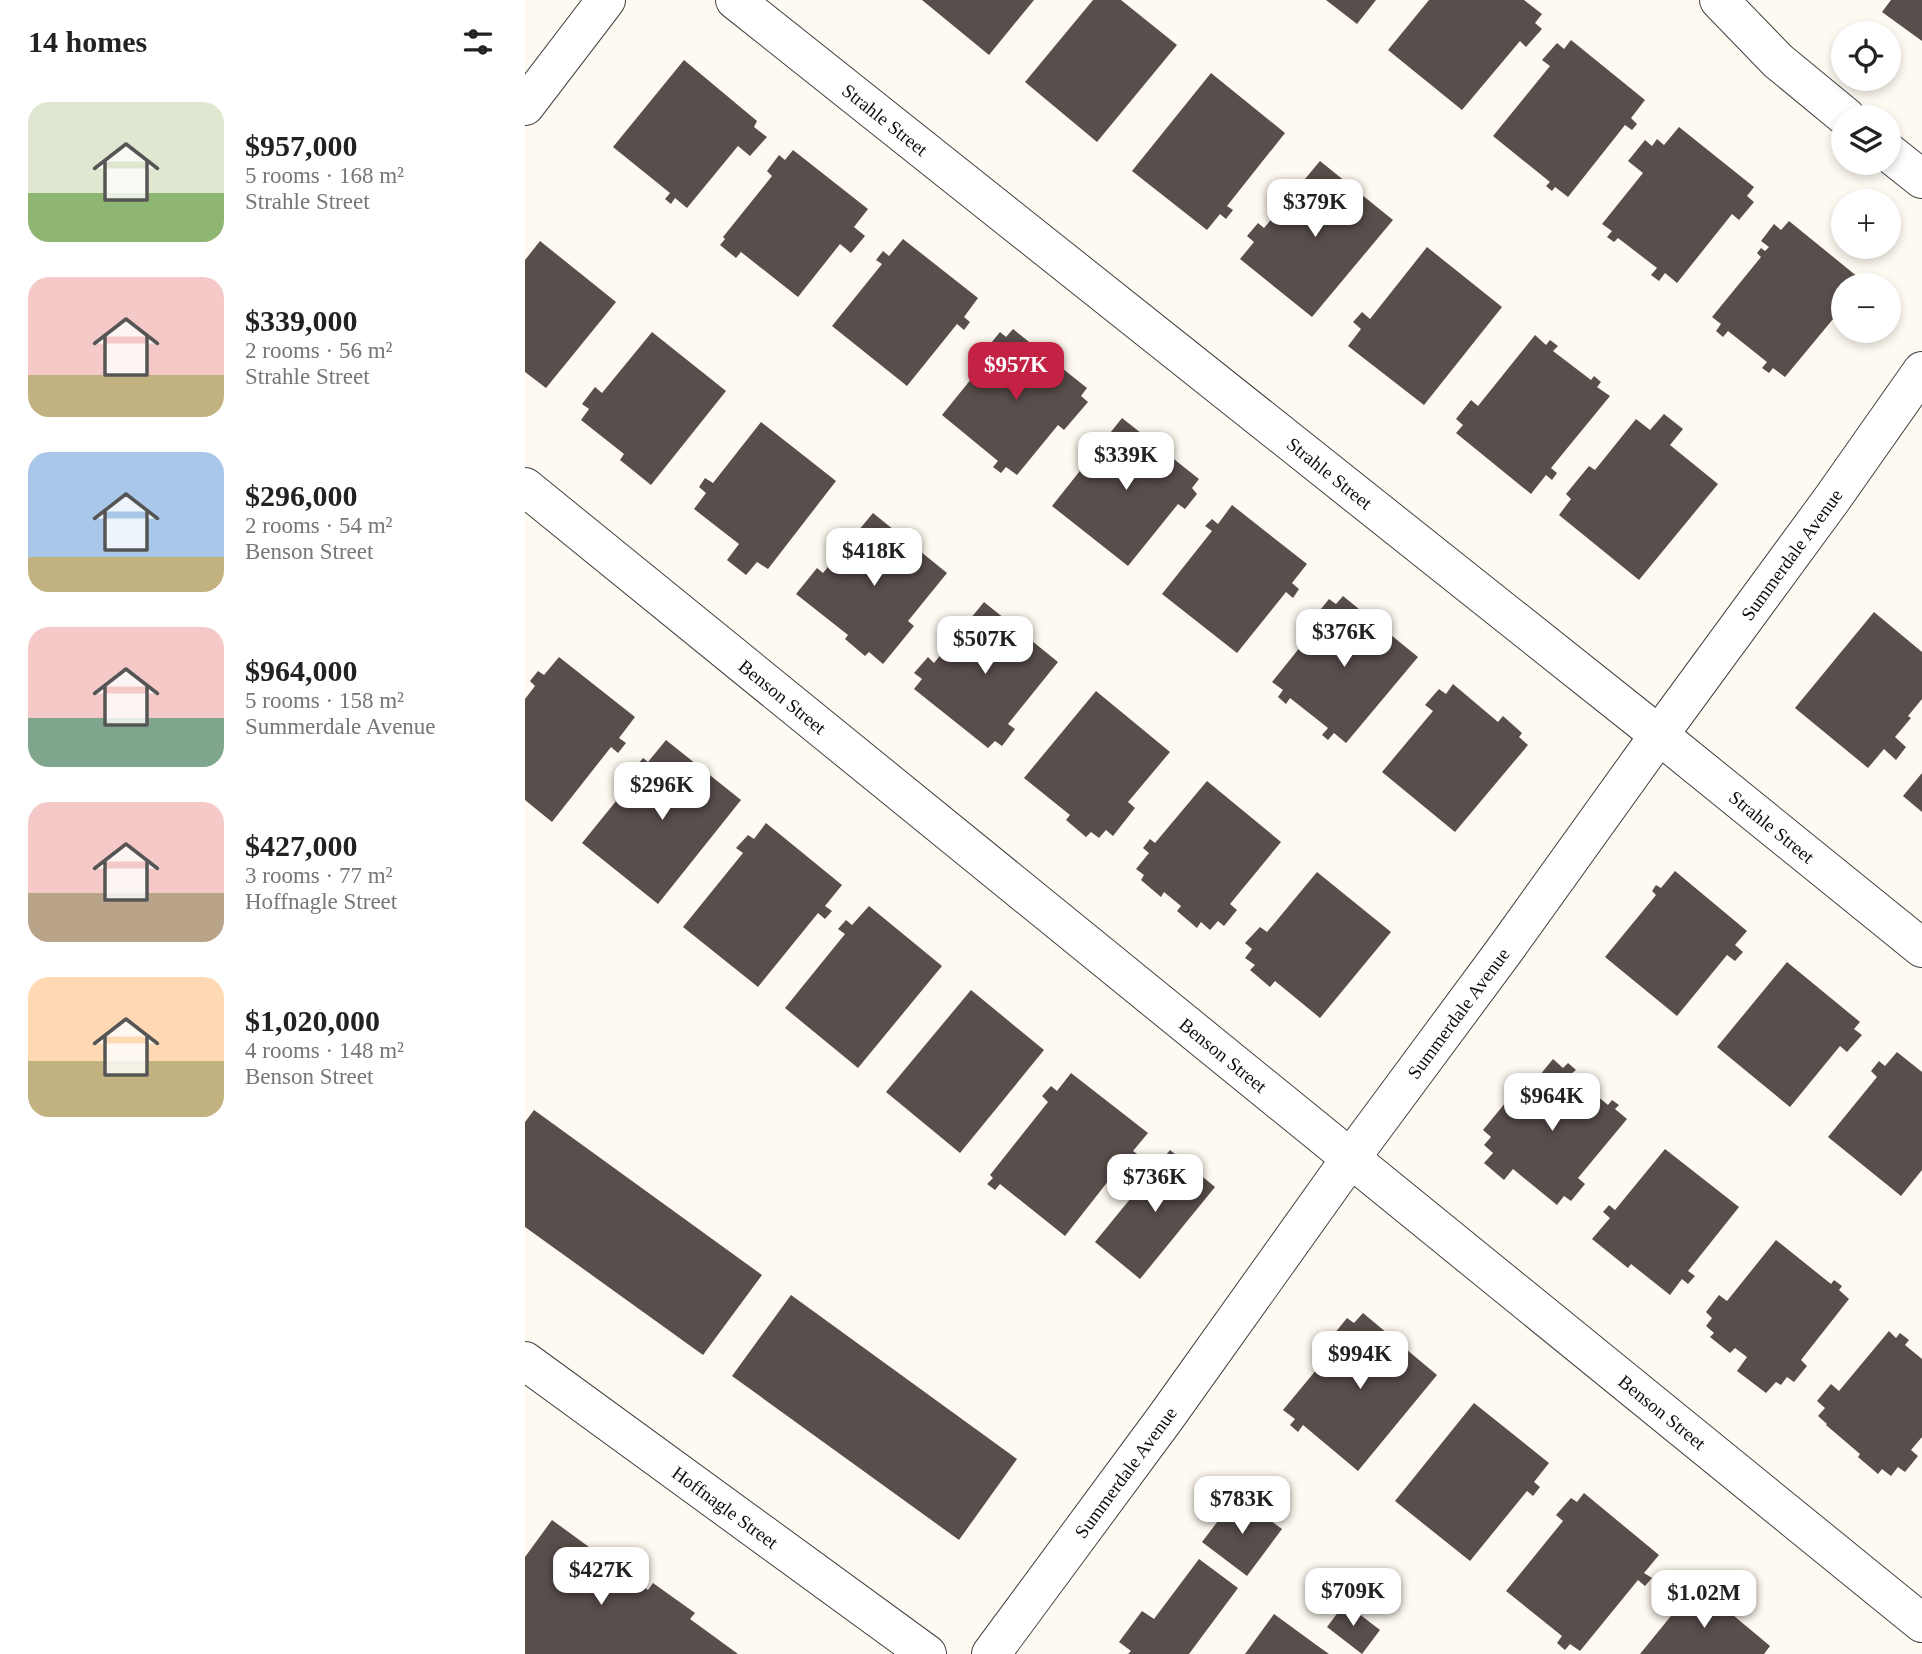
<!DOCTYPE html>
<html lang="en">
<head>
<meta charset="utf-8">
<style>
	:root { --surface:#fff; --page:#f2f2f2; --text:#222; --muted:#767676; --accent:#c42244 }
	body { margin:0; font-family:"Times New Roman",serif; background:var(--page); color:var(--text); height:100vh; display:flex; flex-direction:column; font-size:26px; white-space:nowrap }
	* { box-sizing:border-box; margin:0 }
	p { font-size:23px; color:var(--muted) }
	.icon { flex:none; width:38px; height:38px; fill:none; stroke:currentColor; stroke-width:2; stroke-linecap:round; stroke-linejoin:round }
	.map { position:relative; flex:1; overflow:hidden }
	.side { display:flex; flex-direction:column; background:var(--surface); width:525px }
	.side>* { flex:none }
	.buttons { position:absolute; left:1306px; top:21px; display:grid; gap:14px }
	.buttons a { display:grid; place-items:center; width:70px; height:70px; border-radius:50%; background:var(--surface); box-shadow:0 4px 10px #0003; font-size:35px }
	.price { position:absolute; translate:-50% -60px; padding:0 16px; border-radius:14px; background:#fff; color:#222; font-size:23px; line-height:46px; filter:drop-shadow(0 2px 4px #0008) }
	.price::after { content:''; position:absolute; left:50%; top:42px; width:21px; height:16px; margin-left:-10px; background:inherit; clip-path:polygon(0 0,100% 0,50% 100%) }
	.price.on { background:var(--accent); color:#fff }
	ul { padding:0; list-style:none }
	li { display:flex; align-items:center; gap:21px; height:175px; padding:0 28px }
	li span { display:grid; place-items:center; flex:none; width:196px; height:140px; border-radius:21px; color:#555 }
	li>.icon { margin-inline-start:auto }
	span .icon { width:84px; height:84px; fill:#fffc; stroke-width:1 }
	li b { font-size:30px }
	h2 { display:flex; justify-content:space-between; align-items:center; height:84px; padding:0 28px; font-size:30px }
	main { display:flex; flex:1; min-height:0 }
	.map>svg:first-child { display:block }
	.building { fill:#584e4b }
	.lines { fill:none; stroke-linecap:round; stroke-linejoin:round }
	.minor-casing { stroke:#424242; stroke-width:40 }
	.tertiary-casing { stroke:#424242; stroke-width:40 }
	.minor { stroke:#fff; stroke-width:38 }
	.tertiary { stroke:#fff; stroke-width:38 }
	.labels { text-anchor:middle; stroke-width:7; stroke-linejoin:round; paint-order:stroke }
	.street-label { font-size:19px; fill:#0f0f0f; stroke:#fff }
</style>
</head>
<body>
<main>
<section class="side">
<h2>14 homes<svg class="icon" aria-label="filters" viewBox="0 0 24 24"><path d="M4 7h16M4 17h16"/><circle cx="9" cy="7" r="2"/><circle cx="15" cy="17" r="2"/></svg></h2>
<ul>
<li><span style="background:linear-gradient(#dfe7d0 65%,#8fb573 0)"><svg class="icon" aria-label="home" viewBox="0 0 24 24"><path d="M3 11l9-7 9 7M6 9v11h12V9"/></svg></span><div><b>$957,000</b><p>5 rooms · 168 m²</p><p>Strahle Street</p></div></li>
<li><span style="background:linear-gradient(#f6c9c9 70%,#c2b280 0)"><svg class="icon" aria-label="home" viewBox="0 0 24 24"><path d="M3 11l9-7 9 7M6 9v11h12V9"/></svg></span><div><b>$339,000</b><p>2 rooms · 56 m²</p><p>Strahle Street</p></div></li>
<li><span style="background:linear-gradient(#a9c7e8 75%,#c2b280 0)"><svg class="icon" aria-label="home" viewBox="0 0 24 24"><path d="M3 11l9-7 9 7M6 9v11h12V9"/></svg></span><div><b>$296,000</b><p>2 rooms · 54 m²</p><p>Benson Street</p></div></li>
<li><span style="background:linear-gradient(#f6c9c9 65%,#7fa58c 0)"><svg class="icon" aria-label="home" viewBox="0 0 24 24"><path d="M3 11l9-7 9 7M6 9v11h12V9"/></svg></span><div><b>$964,000</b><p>5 rooms · 158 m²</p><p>Summerdale Avenue</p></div></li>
<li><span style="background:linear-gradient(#f6c9c9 65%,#b9a48a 0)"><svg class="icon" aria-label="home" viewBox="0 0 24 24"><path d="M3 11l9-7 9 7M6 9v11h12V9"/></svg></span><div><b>$427,000</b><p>3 rooms · 77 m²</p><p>Hoffnagle Street</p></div></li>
<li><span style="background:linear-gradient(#ffd9b3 60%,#c2b280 0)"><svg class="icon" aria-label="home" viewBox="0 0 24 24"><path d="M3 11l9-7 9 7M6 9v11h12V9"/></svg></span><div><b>$1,020,000</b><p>4 rooms · 148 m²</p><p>Benson Street</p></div></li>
</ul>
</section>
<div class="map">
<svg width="1397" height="1654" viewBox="0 0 1397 1654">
	<rect width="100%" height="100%" fill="#fffaf1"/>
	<g class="building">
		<path d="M397 0H509L464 55Z"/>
		<path d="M568 0H596L652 45 572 142 500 82Z"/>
		<path d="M801 0H851L832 24Z"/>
		<path d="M904 0H999L1017 14 1010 23 1017 29 1001 47 995 41 937 110 863 50Z"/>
		<path d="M1366 0H1397V41L1357 12Z"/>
		<path d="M1046 40 1120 100 1106 118 1112 124 1107 130 1100 125 1043 197 1030 187 1027 191 1021 186 1025 182 968 136 1025 66 1017 60 1032 43 1039 49Z"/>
		<path d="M159 60 232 121 229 127 242 137 225 156 213 146 162 208 150 198 146 204 140 199 145 193 88 147Z"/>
		<path d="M686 73 760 133 702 206 708 210 701 219 695 214 682 230 607 171Z"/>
		<path d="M1154 127 1229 187 1222 196 1229 202 1214 220 1207 214 1152 283 1140 273 1134 281 1126 275 1132 268 1093 238 1089 242 1082 237 1087 231 1077 224 1118 173 1103 161 1120 140 1127 146 1132 139 1139 145Z"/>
		<path d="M268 150 343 209 329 227 340 236 326 253 315 244 273 297 216 252 211 258 195 245 200 239 198 237 247 176 242 171 254 155 260 160Z"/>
		<path d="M795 161 868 220 787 317 715 259 729 242 722 236 733 223 739 228Z"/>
		<path d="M1264 221 1339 282 1336 285H1318V307L1260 377 1248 368 1244 373 1237 368 1242 362 1203 331 1198 337 1191 331 1196 324 1187 317 1236 257 1232 253 1236 248 1240 251 1244 247 1236 241 1249 224 1256 230Z"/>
		<path d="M378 239 453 298 439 317 445 322 439 330 432 324 382 386 307 326 357 264 351 260 358 251 364 256Z"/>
		<path d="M15 241 91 302 21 388 0 372V260Z"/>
		<path d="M902 247 977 307 899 405 823 346 836 329 828 322 837 312 845 319Z"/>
		<path d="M488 329 562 388 556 396 563 402 539 430 533 425 492 475 481 467 476 473 468 467 473 461 417 415 468 352 462 348 475 332 481 337Z"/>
		<path d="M127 332 201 391 126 485 95 460 99 454 56 420 64 409 57 404 70 387 77 393Z"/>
		<path d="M1010 335 1021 345 1025 340 1033 346 1028 351 1066 380 1069 376 1076 382 1072 387 1085 396 1026 468 1032 473 1027 480 1021 475 1006 494 931 433 938 425 931 419 946 400 953 406Z"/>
		<path d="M1139 414 1158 429 1145 445 1193 484 1114 580 1034 515 1046 499 1041 494 1064 466 1070 470 1111 419 1125 430Z"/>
		<path d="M597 418 674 479 667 488 672 494 660 509 653 504 603 566 527 506Z"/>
		<path d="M236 422 311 481 243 569 232 562 221 575 202 560 214 544 169 509 181 493 174 487 180 478 188 483Z"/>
		<path d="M707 505 782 564 767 583 774 589 768 598 761 592 712 653 637 594 687 531 680 526 687 519 693 524Z"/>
		<path d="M348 513 422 573 383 621 389 626 358 664 344 652 340 656 320 639 323 635 271 594 292 568 298 573Z"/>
		<path d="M818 596 893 657 821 743 809 733 803 740 797 735 803 728 765 698 761 704 753 697 758 690 747 682 797 620 791 615 804 599 811 604Z"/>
		<path d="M459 602 533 662 483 724 490 729 477 746 470 741 463 748 389 689 397 679 389 673 403 657 409 663Z"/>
		<path d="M1349 612 1397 652V699L1383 716 1386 718 1370 737 1381 747 1371 760 1359 749 1343 768 1270 708Z"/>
		<path d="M34 657 110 717 94 738 101 743 93 753 86 747 27 822 0 800V699L10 686 5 681 13 671 19 675Z"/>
		<path d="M928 684 973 722 978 716 997 733 994 737 1003 745 930 832 857 772 908 711 900 705 914 689 921 694Z"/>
		<path d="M571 691 645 752 603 802 610 808 588 836 581 830 574 838 566 832 561 837 541 820 545 815 499 778Z"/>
		<path d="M141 740 216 800 133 904 57 843 118 768 113 764 118 758 123 762Z"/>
		<path d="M1397 773V812L1378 796Z"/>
		<path d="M682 781 756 842 705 904 712 910 699 926 693 921 685 930 676 922 672 928 652 911 656 906 639 892 636 897 616 880 619 875 611 869 624 853 618 848 625 839 630 843Z"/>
		<path d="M241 823 317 885 300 906 307 911 300 919 293 913 233 987 158 927 218 853 211 848 223 835 229 839Z"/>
		<path d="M1150 871 1222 931 1210 945 1218 952 1210 961 1202 955 1152 1016 1080 957 1131 895 1127 891 1131 885 1136 888Z"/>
		<path d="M792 872 866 932 795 1018 750 981 745 987 725 970 730 965 720 958 727 949 720 943 735 927 742 932Z"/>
		<path d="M344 906 417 966 333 1068 260 1008 320 934 313 929 321 920 327 925Z"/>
		<path d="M1262 962 1335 1022 1329 1029 1337 1035 1322 1052 1315 1046 1265 1107 1192 1047Z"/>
		<path d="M446 990 519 1050 435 1153 361 1092Z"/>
		<path d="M1372 1052 1397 1072V1170L1376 1196 1303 1137 1352 1077 1346 1071 1354 1061 1360 1066Z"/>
		<path d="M1028 1059 1038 1068 1043 1063 1051 1070 1046 1074 1083 1105 1087 1100 1094 1105 1090 1109 1102 1119 1053 1178 1060 1184 1046 1201 1039 1196 1032 1205 988 1169 979 1180 959 1163 968 1153 959 1145 966 1137 958 1130 981 1102 988 1108Z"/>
		<path d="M546 1073 623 1133 608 1151 615 1156 607 1166 599 1161 540 1236 475 1184 470 1190 462 1184 468 1178 465 1175 523 1102 517 1096 526 1086 532 1091Z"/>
		<path d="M9 1110 237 1275 178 1355 0 1227V1122Z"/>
		<path d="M1140 1149 1214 1207 1163 1271 1170 1276 1163 1284 1157 1279 1145 1295 1106 1264 1103 1268 1067 1239 1085 1218 1078 1212 1084 1205 1090 1210Z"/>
		<path d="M645 1150 690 1187 615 1279 570 1242Z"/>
		<path d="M1251 1240 1306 1284 1309 1280 1317 1286 1314 1290 1324 1299 1276 1360 1282 1366 1269 1382 1262 1377 1256 1385 1251 1382 1241 1393 1212 1371 1222 1357 1210 1348 1205 1353 1185 1337 1189 1333 1181 1326 1187 1318 1181 1312 1194 1295 1202 1301Z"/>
		<path d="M266 1295 492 1459 434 1540 207 1376Z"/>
		<path d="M838 1313 912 1375 833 1471 778 1425 773 1432 765 1425 770 1419 758 1410 816 1340 809 1334 822 1318 829 1323Z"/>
		<path d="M1364 1331 1371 1338 1375 1333 1384 1340 1380 1345 1397 1359V1437L1386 1450 1393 1456 1380 1472 1373 1467 1366 1476 1357 1469 1353 1474 1333 1457 1335 1454 1301 1425 1302 1424 1293 1416 1300 1408 1292 1401 1306 1384 1314 1391Z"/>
		<path d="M949 1403 1024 1463 1009 1482 1015 1487 1008 1496 1002 1491 945 1561 870 1501Z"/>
		<path d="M1059 1493 1134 1555 1119 1573 1127 1578 1120 1586 1113 1580 1055 1651 1045 1644 1040 1650 1032 1643 1037 1636 981 1591 1038 1521 1031 1515 1046 1498 1052 1502Z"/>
		<path d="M712 1496 757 1529 722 1576 677 1542Z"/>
		<path d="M27 1520 123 1590 128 1583 170 1613 165 1619 213 1654H0V1557Z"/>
		<path d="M674 1559 713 1588 664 1654H603L606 1651 594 1642 617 1611 629 1619Z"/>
		<path d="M1172 1585 1245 1646 1239 1654H1115L1150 1611 1143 1605 1150 1597 1157 1603Z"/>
		<path d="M820 1603 855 1630 837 1654 802 1627Z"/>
		<path d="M749 1614 790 1644 804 1654H720Z"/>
	</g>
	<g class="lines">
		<g class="minor-casing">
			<g id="minor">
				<path id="s1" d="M210 0 1134 735 1397 948"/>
				<path d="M1194 0 1253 61 1321 117"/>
				<path d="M1363 152 1397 179"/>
				<path id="s2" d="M0 487 1397 1623"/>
				<path id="s3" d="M0 1361 402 1654"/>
			</g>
		</g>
		<g class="tertiary-casing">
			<g id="tertiary">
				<path d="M0 106 81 0"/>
				<path id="s4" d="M466 1654 641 1417 825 1159 979 951 1134 735 1307 499 1397 371"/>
			</g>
		</g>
		<use href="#minor" class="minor"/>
		<use href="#tertiary" class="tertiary"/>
	</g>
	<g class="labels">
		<g class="street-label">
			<text dy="7" stroke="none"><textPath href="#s1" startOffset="192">Strahle Street</textPath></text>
			<text dy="7" stroke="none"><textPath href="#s1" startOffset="760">Strahle Street</textPath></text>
			<text dy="7" stroke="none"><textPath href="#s4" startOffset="1360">Summerdale Avenue</textPath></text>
			<text dy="7" stroke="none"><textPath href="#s2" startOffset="332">Benson Street</textPath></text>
			<text dy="7" stroke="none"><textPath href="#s1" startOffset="1326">Strahle Street</textPath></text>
			<text dy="7" stroke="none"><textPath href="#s4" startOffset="793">Summerdale Avenue</textPath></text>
			<text dy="7" stroke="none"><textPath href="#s2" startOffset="900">Benson Street</textPath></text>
			<text dy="7" stroke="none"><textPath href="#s2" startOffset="1466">Benson Street</textPath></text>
			<text dy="7" stroke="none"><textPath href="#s4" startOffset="226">Summerdale Avenue</textPath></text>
			<text dy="7" stroke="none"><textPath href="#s3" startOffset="248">Hoffnagle Street</textPath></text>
		</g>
	</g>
</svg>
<div class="buttons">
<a><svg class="icon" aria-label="locate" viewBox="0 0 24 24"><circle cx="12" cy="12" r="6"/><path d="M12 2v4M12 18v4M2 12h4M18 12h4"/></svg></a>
<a><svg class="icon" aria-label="layers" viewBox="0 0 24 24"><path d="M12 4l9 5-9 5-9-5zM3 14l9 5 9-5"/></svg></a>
<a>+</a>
<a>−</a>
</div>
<b class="price" style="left:790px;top:239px">$379K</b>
<b class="price on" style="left:491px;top:402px">$957K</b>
<b class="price" style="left:601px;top:492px">$339K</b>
<b class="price" style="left:349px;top:588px">$418K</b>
<b class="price" style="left:819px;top:669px">$376K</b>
<b class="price" style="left:460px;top:676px">$507K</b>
<b class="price" style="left:137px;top:822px">$296K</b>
<b class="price" style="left:1027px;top:1133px">$964K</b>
<b class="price" style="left:630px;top:1214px">$736K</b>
<b class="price" style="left:835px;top:1391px">$994K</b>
<b class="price" style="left:717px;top:1536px">$783K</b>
<b class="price" style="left:76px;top:1607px">$427K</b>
<b class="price" style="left:828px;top:1628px">$709K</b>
<b class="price" style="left:1179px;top:1630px">$1.02M</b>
</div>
</main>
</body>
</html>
